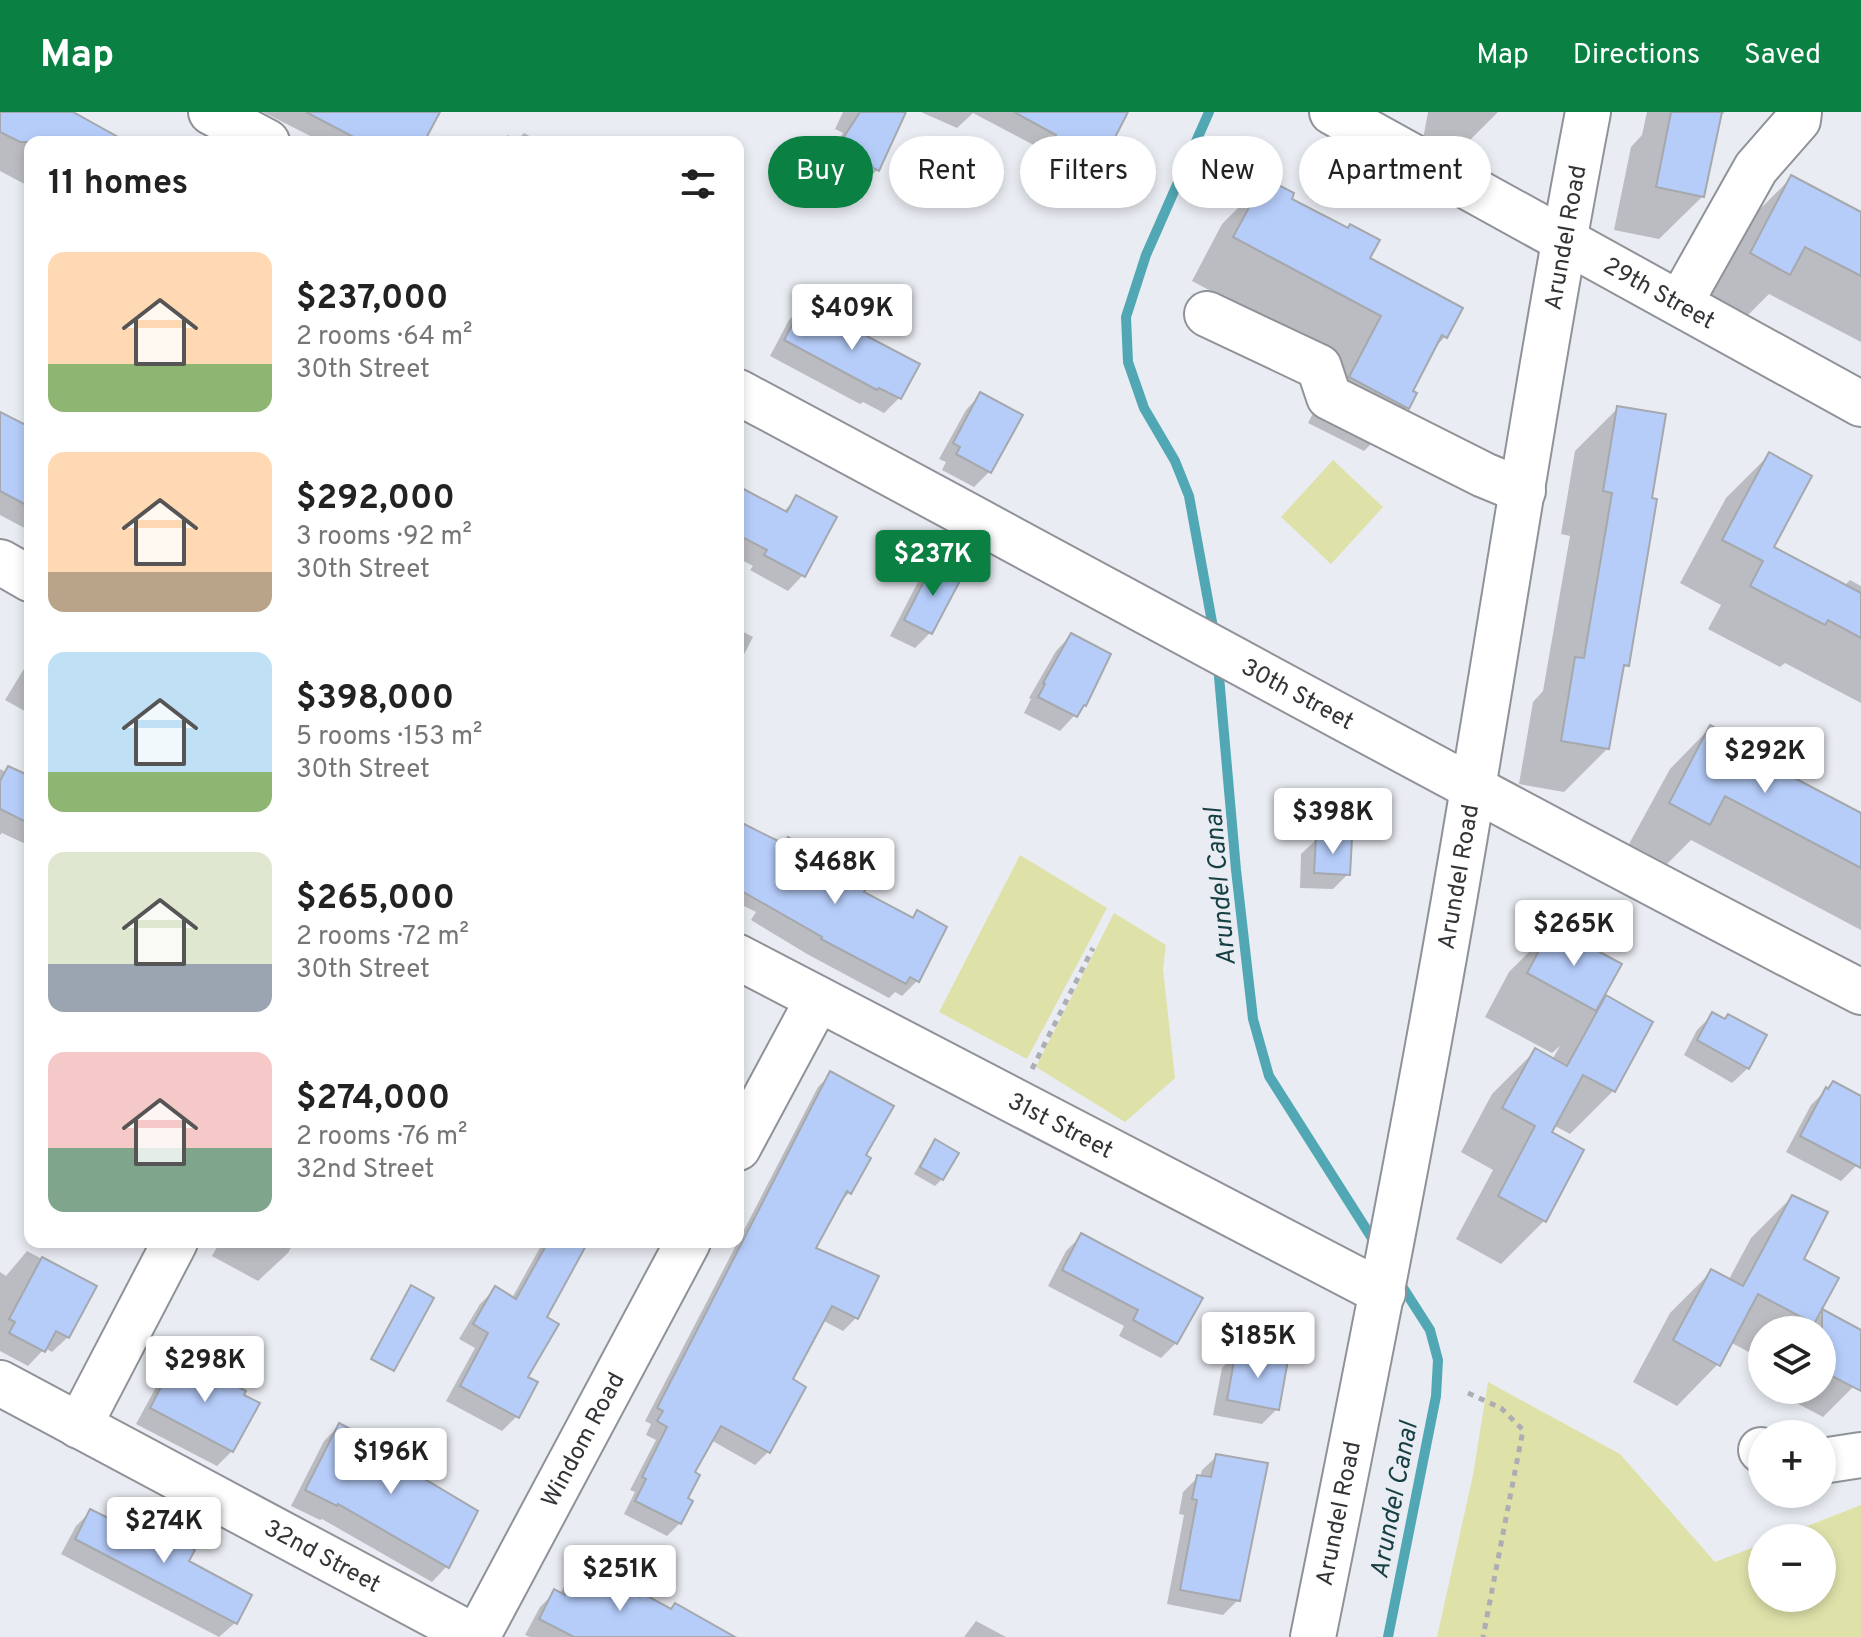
<!DOCTYPE html>
<html lang="en">
<head>
<meta charset="utf-8">
<style>
	:root { --surface:#fff; --page:#f6f6f6; --text:#222; --muted:#767676; --accent:#0b8043 }
	body { margin:0; font-family:Overpass,sans-serif; background:var(--page); color:var(--text); height:100vh; display:flex; flex-direction:column; font-size:30px; white-space:nowrap }
	* { box-sizing:border-box; margin:0 }
	p { font-size:26px; color:var(--muted) }
	.icon { flex:none; width:44px; height:44px; fill:none; stroke:currentColor; stroke-width:2; stroke-linecap:round; stroke-linejoin:round }
	.map { position:relative; flex:1; overflow:hidden }
	.drawer { position:absolute; left:24px; top:24px; width:720px; height:1112px; display:flex; flex-direction:column; background:var(--surface); border-radius:16px; box-shadow:0 4px 12px #0003 }
	.drawer>* { flex:none }
	.banner { position:absolute; left:768px; top:24px; width:760px; height:72px; display:flex; gap:16px }
	.fabs { position:absolute; left:1748px; top:1204px; display:grid; gap:16px }
	.fabs a { display:grid; place-items:center; width:88px; height:88px; border-radius:50%; background:var(--surface); box-shadow:0 4px 12px #0003; font-size:40px }
	.price { position:absolute; translate:-50% -68px; padding:0 18px; border-radius:8px; background:#fff; color:#222; font-size:26px; line-height:52px; filter:drop-shadow(0 2px 4px #0008) }
	.price::after { content:''; position:absolute; left:50%; top:48px; width:24px; height:18px; margin-left:-12px; background:inherit; clip-path:polygon(0 0,100% 0,50% 100%) }
	.price.current { background:var(--accent); color:#fff }
	ul { padding:0; list-style:none }
	li { display:flex; align-items:center; gap:24px; height:200px; padding:0 24px }
	li span { display:grid; place-items:center; flex:none; width:224px; height:160px; border-radius:16px; color:#555 }
	li>.icon { margin-inline-start:auto }
	span .icon { width:96px; height:96px; fill:#fffc; stroke-width:1 }
	li b { font-size:34px }
	h2 { display:flex; justify-content:space-between; align-items:center; height:96px; padding:0 24px; font-size:34px }
	.tag { padding:0 28px; border-radius:36px; background:var(--surface); box-shadow:0 4px 12px #0003; font-size:28px; line-height:72px }
	.tag.current { background:var(--accent); color:#fff }
	header { display:flex; align-items:center; gap:48px; box-sizing:border-box; height:112px; padding:0 40px; background:var(--accent); color:#fff }
	header strong { font-size:38px }
	nav { display:flex; gap:44px; margin-inline-start:auto; font-size:28px }
	.map>svg:first-child { display:block }
	.green { fill:#dee2a9 }
	.shadow { fill:#0003 }
	.lines { fill:none; stroke-linecap:round; stroke-linejoin:round }
	.stream { stroke:#51a8b4; stroke-width:10 }
	.building { fill:#b6cdfa; stroke:#a5a8ad; stroke-width:2 }
	.minor-casing { stroke:#8f9298; stroke-width:48 }
	.path { stroke:#acaeb3; stroke-width:5; stroke-dasharray:6 6; stroke-linecap:butt }
	.minor { stroke:#fff; stroke-width:44 }
	.labels { text-anchor:middle; stroke-width:8; stroke-linejoin:round; paint-order:stroke }
	.street-label { font-size:24px; fill:#333437; stroke:#e9ecf2 }
	.water-label { font-size:26px; font-style:italic; fill:#163f44; stroke:#e9ecf2 }
</style>
</head>
<body>
<header>
<strong>Map</strong>
<nav><a>Map</a><a>Directions</a><a>Saved</a></nav>
</header>
<div class="map">
<svg width="1861" height="1525" viewBox="0 0 1861 1525">
	<rect width="100%" height="100%" fill="#e9ecf2"/>
	<g class="green">
		<path d="M1333 348 1383 395 1331 452 1281 405Z"/>
		<path d="M1020 743 1107 796 1027 947 939 900Z"/>
		<path d="M1114 801 1166 833 1163 857 1175 966 1125 1010 1036 955Z"/>
		<path d="M1488 1270 1620 1342 1715 1450 1762 1432V1486H1822V1426H1777L1861 1393V1525H1437L1473 1363Z"/>
	</g>
	<g class="shadow">
		<path d="M0 0H56L123 30H30V75L0 59Z"/>
		<path d="M263 0H430L412 30H322Z"/>
		<path d="M843 0H904L877 58 862 73 823 53 843 21 835 17Z"/>
		<path d="M921 0H1124L1106 38 1081 64 1040 43 1043 38 973 1 957 16Z"/>
		<path d="M1428 0H1498L1458 40 1422 33Z"/>
		<path d="M1647 0H1725L1718 6 1703 84 1659 127 1614 118 1631 35 1642 23Z"/>
		<path d="M524 21 541 30H501L508 23 517 28Z"/>
		<path d="M1791 66 1861 102V230L1769 182 1746 205 1708 185 1748 109Z"/>
		<path d="M1265 69 1289 87 1347 118 1368 147 1446 224 1432 238 1410 279 1407 296 1364 339 1308 311 1340 248 1192 169 1222 112Z"/>
		<path d="M804 193 899 286 884 301 863 290 860 292 770 244 789 208Z"/>
		<path d="M981 282 989 360 974 375 942 358 946 350 939 347 966 298Z"/>
		<path d="M1618 296 1627 553 1620 560 1608 636 1564 680 1519 672 1533 590 1543 579 1570 424 1561 422 1575 339Z"/>
		<path d="M0 302 30 317V419L0 403Z"/>
		<path d="M1769 343 1772 436 1844 474 1850 468 1861 474V591L1785 551 1780 555 1708 517 1721 493 1680 471 1726 386Z"/>
		<path d="M738 376 783 400 797 386 803 463 788 479 750 458 753 454 738 446Z"/>
		<path d="M934 453 959 465 930 521 915 536 890 524 919 468Z"/>
		<path d="M738 517 753 525 738 554Z"/>
		<path d="M1071 523 1084 593 1060 619 1024 601 1031 587 1029 586 1056 539Z"/>
		<path d="M30 547V602L5 588Z"/>
		<path d="M1710 616 1783 662 1861 703V818L1691 728 1667 752 1629 732 1670 657Z"/>
		<path d="M0 657 30 672V734L2 721 0 723Z"/>
		<path d="M738 712 834 759 861 781 911 807 917 801V869L902 884 895 880 889 886 807 842 751 808 756 800 738 791Z"/>
		<path d="M1317 727 1348 762 1333 777 1300 776 1301 742Z"/>
		<path d="M1552 817 1599 893 1606 886 1613 979 1570 1022 1553 1013 1549 1021 1544 1109 1501 1152 1456 1127 1493 1058 1461 1040 1492 982 1535 939 1552 948 1560 934 1552 941 1485 905 1509 860Z"/>
		<path d="M1712 903 1748 956 1732 971 1684 943 1697 918Z"/>
		<path d="M831 962 863 1044 849 1081 837 1093 813 1137 876 1165 856 1206 843 1219 822 1208 791 1268 768 1340 755 1353 711 1328 693 1361 680 1411 667 1424 624 1402 635 1380 630 1378 656 1328 646 1323 651 1312 645 1309 818 975Z"/>
		<path d="M1833 971 1861 986V1043L1856 1054 1841 1069 1786 1040 1811 993Z"/>
		<path d="M936 1029 942 1067 935 1074 914 1062 929 1036Z"/>
		<path d="M1792 1085 1802 1148 1816 1207 1823 1200 1861 1220V1260L1853 1275 1823 1305 1772 1278H1822V1218H1762V1247L1730 1230 1718 1252 1677 1294 1633 1270 1670 1201 1711 1160 1728 1169 1751 1126Z"/>
		<path d="M1081 1124 1176 1231 1161 1246 1119 1224 1124 1214 1048 1174 1066 1139Z"/>
		<path d="M220 1130H294L288 1141 258 1169 212 1144Z"/>
		<path d="M543 1130H586L544 1205 525 1265 517 1304 502 1319 446 1289 475 1236 459 1227 480 1192 495 1177 512 1186Z"/>
		<path d="M27 1139 94 1175 68 1225 52 1240 45 1236 28 1254 0 1239V1160L6 1164Z"/>
		<path d="M1237 1241 1277 1297 1262 1312 1213 1303 1222 1256Z"/>
		<path d="M176 1251 232 1339 217 1354 136 1312 161 1266Z"/>
		<path d="M339 1314 381 1343 447 1454 432 1470 322 1407 320 1408 291 1394 324 1329Z"/>
		<path d="M1217 1344 1238 1488 1223 1503 1167 1492 1184 1403 1179 1402 1183 1380 1198 1365H1200L1202 1358Z"/>
		<path d="M91 1399 155 1432 163 1423 236 1510 219 1525 61 1442 76 1414Z"/>
		<path d="M581 1457 639 1487 731 1525H530L525 1523 540 1495 555 1480 560 1482 565 1472Z"/>
		<path d="M976 1509 1006 1525H964Z"/>
	</g>
	<g class="lines">
		<g class="stream">
			<path d="M1209 0 1146 143 1126 205 1128 250 1144 296 1175 349 1189 384 1214 521"/>
			<path d="M1218 553 1236 758 1253 907 1269 964 1377 1134"/>
			<path d="M1388 1525 1436 1284 1438 1248 1430 1218 1398 1168"/>
		</g>
	</g>
	<g class="building">
		<path d="M0 0H73L127 30H20L0 20Z"/>
		<path d="M306 0H440L424 30H363Z"/>
		<path d="M860 0H906L879 59 836 37Z"/>
		<path d="M1014 0H1128L1108 39 1105 37 1098 51 1053 28 1056 23Z"/>
		<path d="M1671 0H1722L1704 85 1656 75Z"/>
		<path d="M1791 63 1861 100V164L1805 135 1790 163 1750 141Z"/>
		<path d="M1265 66 1294 81 1292 87 1348 116 1350 112 1380 128 1370 146 1463 196 1447 226 1442 223 1413 279 1417 281 1409 297 1349 265 1381 204 1233 125Z"/>
		<path d="M804 191 920 252 901 287 879 276 877 278 784 228Z"/>
		<path d="M980 280 1023 303 991 361 956 342 960 335 953 331Z"/>
		<path d="M1617 294 1666 302 1652 386 1657 387 1629 554 1624 553 1609 637 1561 629 1575 545 1584 546 1612 381 1603 379Z"/>
		<path d="M0 300 30 315V395L0 379Z"/>
		<path d="M1769 340 1812 364 1774 435 1861 481V526L1828 508 1825 513 1750 474 1763 449 1722 428Z"/>
		<path d="M738 374 787 400 796 383 837 405 805 465 764 443 767 438 738 423Z"/>
		<path d="M934 450 962 465 932 522 904 508Z"/>
		<path d="M1071 521 1111 542 1086 594 1084 593 1077 605 1038 585 1045 572 1043 571Z"/>
		<path d="M1710 613 1788 655 1785 661 1861 701V756L1725 684 1710 713 1669 691Z"/>
		<path d="M8 654 30 664V712L0 697V669Z"/>
		<path d="M738 709 784 732 788 725 838 754 836 758 868 774 864 780 913 806 917 798 947 815 919 870 910 865 906 872 821 827 822 825 738 777Z"/>
		<path d="M1316 725 1352 726 1350 763 1314 761Z"/>
		<path d="M1552 814 1622 852 1596 899 1527 861Z"/>
		<path d="M1606 883 1653 910 1615 980 1583 963 1552 1020 1584 1038 1546 1110 1498 1084 1535 1014 1502 996 1535 936 1567 954Z"/>
		<path d="M1712 900 1725 907 1728 902 1767 923 1749 957 1697 928Z"/>
		<path d="M830 959 894 994 866 1043 871 1046 851 1082 847 1079 816 1136 879 1164 858 1207 832 1194 793 1267 806 1275 770 1341 721 1314 695 1360 700 1363 688 1386 693 1389 681 1412 635 1389 646 1367 642 1365 667 1315 657 1309 663 1299 657 1296Z"/>
		<path d="M1833 969 1861 984V1056L1800 1024 1826 975 1828 977Z"/>
		<path d="M935 1027 959 1041 943 1068 920 1055Z"/>
		<path d="M1792 1083 1828 1100 1804 1147 1839 1166 1814 1212 1758 1182 1720 1254 1673 1228 1711 1157 1743 1174Z"/>
		<path d="M1081 1121 1203 1186 1177 1232 1133 1208 1138 1198 1062 1158Z"/>
		<path d="M548 1130H588L547 1205 559 1212 528 1265 538 1270 519 1306 460 1274 488 1221 473 1212 495 1174 516 1187Z"/>
		<path d="M42 1145 97 1174 69 1226 56 1219 45 1240 9 1221 15 1210 9 1207Z"/>
		<path d="M411 1173 434 1186 394 1259 371 1247Z"/>
		<path d="M1822 1197 1861 1218V1279L1822 1259Z"/>
		<path d="M1236 1238 1288 1248 1279 1298 1227 1288Z"/>
		<path d="M186 1247 246 1279 244 1283 260 1291 233 1340 150 1296 175 1248 183 1252Z"/>
		<path d="M339 1311 387 1336 383 1342 478 1399 449 1456 338 1392 337 1394 305 1378Z"/>
		<path d="M1216 1342 1268 1351 1240 1489 1180 1478 1197 1388 1192 1387 1197 1363 1211 1365Z"/>
		<path d="M90 1397 157 1430 162 1421 195 1438 189 1449 252 1483 237 1512 75 1427Z"/>
		<path d="M580 1455 640 1485 642 1481 671 1497 675 1491 735 1525H574L539 1507 554 1477 565 1483Z"/>
	</g>
	<g class="lines">
		<g class="minor-casing">
			<g id="minor">
				<path d="M211 0 267 30"/>
				<path id="s1" d="M1332 0 1861 292"/>
				<path d="M1680 191 1756 56 1798 8 1799 0"/>
				<path d="M1207 202 1319 255 1329 285 1484 363 1523 379"/>
				<path id="s2" d="M738 280C1113 480 1484 686 1861 880"/>
				<path d="M0 450 30 467"/>
				<path id="s3" d="M738 845 1383 1181"/>
				<path d="M738 1036 818 887"/>
				<path id="s4" d="M0 1271 475 1525"/>
				<path d="M79 1314 175 1130"/>
				<path d="M1761 1338 1762 1339"/>
				<path d="M1822 1349 1861 1343"/>
				<path id="s5" d="M477 1525 688 1130"/>
				<path id="s6" d="M1313 1525C1370 1243 1426 960 1473 676 1511 450 1545 224 1588 0"/>
			</g>
		</g>
		<g class="path">
			<path d="M1032 957 1093 836"/>
			<path d="M1468 1281 1501 1296 1523 1318 1483 1525"/>
		</g>
		<use href="#minor" class="minor"/>
	</g>
	<g class="labels">
		<g class="street-label">
			<text dy="8" stroke="none"><textPath href="#s6" startOffset="1422">Arundel Road</textPath></text>
			<text dy="8" stroke="none"><textPath href="#s1" startOffset="374">29th Street</textPath></text>
			<text dy="8" stroke="none"><textPath href="#s2" startOffset="636">30th Street</textPath></text>
			<text dy="8" stroke="none"><textPath href="#s6" startOffset="774">Arundel Road</textPath></text>
			<text dy="8" stroke="none"><textPath href="#s3" startOffset="364">31st Street</textPath></text>
			<text dy="8" stroke="none"><textPath href="#s5" startOffset="224">Windom Road</textPath></text>
			<text dy="8" stroke="none"><textPath href="#s6" startOffset="126">Arundel Road</textPath></text>
			<text dy="8" stroke="none"><textPath href="#s4" startOffset="366">32nd Street</textPath></text>
		</g>
		<g class="water-label">
			<text transform="translate(1219 775) rotate(-95)" y="9">Arundel Canal</text>
			<text transform="translate(1393 1388) rotate(-79)" y="9">Arundel Canal</text>
		</g>
	</g>
</svg>
<div class="fabs">
<a><svg class="icon" aria-label="layers" viewBox="0 0 24 24"><path d="M12 4l9 5-9 5-9-5zM3 14l9 5 9-5"/></svg></a>
<a>+</a>
<a>−</a>
</div>
<b class="price" style="left:852px;top:240px">$409K</b>
<b class="price current" style="left:933px;top:486px">$237K</b>
<b class="price" style="left:1765px;top:683px">$292K</b>
<b class="price" style="left:1333px;top:744px">$398K</b>
<b class="price" style="left:835px;top:794px">$468K</b>
<b class="price" style="left:1574px;top:856px">$265K</b>
<b class="price" style="left:1258px;top:1268px">$185K</b>
<b class="price" style="left:205px;top:1292px">$298K</b>
<b class="price" style="left:391px;top:1384px">$196K</b>
<b class="price" style="left:164px;top:1453px">$274K</b>
<b class="price" style="left:620px;top:1501px">$251K</b>
<div class="banner">
<a class="tag current">Buy</a>
<a class="tag">Rent</a>
<a class="tag">Filters</a>
<a class="tag">New</a>
<a class="tag">Apartment</a>
</div>
<section class="drawer">
<h2>11 homes<svg class="icon" aria-label="filters" viewBox="0 0 24 24"><path d="M4 7h16M4 17h16"/><circle cx="9" cy="7" r="2"/><circle cx="15" cy="17" r="2"/></svg></h2>
<ul>
<li><span style="background:linear-gradient(#ffd9b3 70%,#8fb573 0)"><svg class="icon" aria-label="home" viewBox="0 0 24 24"><path d="M3 11l9-7 9 7M6 9v11h12V9"/></svg></span><div><b>$237,000</b><p>2 rooms · 64 m²</p><p>30th Street</p></div></li>
<li><span style="background:linear-gradient(#ffd9b3 75%,#b9a48a 0)"><svg class="icon" aria-label="home" viewBox="0 0 24 24"><path d="M3 11l9-7 9 7M6 9v11h12V9"/></svg></span><div><b>$292,000</b><p>3 rooms · 92 m²</p><p>30th Street</p></div></li>
<li><span style="background:linear-gradient(#bfe0f5 75%,#8fb573 0)"><svg class="icon" aria-label="home" viewBox="0 0 24 24"><path d="M3 11l9-7 9 7M6 9v11h12V9"/></svg></span><div><b>$398,000</b><p>5 rooms · 153 m²</p><p>30th Street</p></div></li>
<li><span style="background:linear-gradient(#dfe7d0 70%,#9aa5b1 0)"><svg class="icon" aria-label="home" viewBox="0 0 24 24"><path d="M3 11l9-7 9 7M6 9v11h12V9"/></svg></span><div><b>$265,000</b><p>2 rooms · 72 m²</p><p>30th Street</p></div></li>
<li><span style="background:linear-gradient(#f6c9c9 60%,#7fa58c 0)"><svg class="icon" aria-label="home" viewBox="0 0 24 24"><path d="M3 11l9-7 9 7M6 9v11h12V9"/></svg></span><div><b>$274,000</b><p>2 rooms · 76 m²</p><p>32nd Street</p></div></li>
</ul>
</section>
</div>
</body>
</html>
